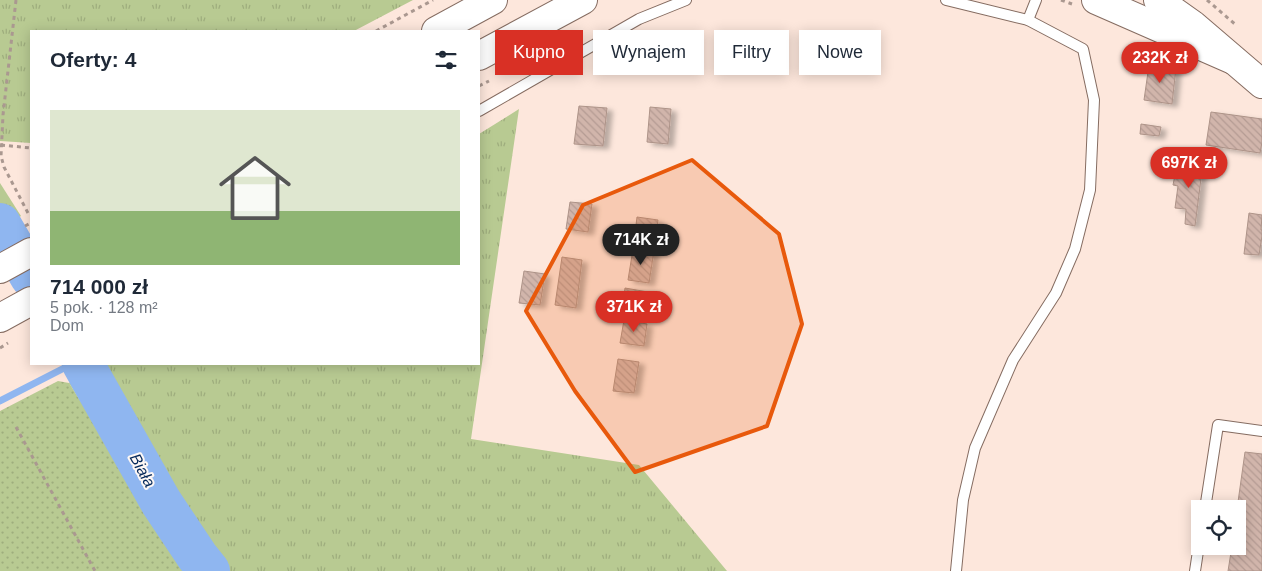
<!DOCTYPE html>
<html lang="pl">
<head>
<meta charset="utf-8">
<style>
	:root { --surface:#fff; --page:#f6f6f7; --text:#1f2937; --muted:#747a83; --line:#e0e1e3; --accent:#d93025 }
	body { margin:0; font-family:Helvetica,sans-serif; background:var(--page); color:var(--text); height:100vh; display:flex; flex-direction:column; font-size:19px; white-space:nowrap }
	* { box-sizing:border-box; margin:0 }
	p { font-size:16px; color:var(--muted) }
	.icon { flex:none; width:28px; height:28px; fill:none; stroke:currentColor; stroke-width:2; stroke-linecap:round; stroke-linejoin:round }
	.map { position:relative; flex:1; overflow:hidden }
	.details { position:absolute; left:30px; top:30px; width:450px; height:335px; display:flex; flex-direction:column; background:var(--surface); border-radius:0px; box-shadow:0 2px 12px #0003 }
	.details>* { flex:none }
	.top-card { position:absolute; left:495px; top:30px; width:475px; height:45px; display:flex; gap:10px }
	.tools { position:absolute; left:1191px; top:500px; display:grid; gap:10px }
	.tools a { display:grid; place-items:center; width:55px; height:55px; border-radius:0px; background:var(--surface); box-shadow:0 2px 12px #0003; font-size:25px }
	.price { position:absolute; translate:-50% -42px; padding:0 11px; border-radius:18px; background:var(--accent); color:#fff; font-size:16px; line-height:32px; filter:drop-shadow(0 1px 2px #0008) }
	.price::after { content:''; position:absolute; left:50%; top:30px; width:15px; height:11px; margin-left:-8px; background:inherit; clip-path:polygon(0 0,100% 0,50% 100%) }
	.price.on { background:#222; color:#fff }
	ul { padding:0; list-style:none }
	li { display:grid; align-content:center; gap:10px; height:265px; padding:0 20px }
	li+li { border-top:1px solid var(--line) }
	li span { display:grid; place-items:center; height:155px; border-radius:0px; color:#555 }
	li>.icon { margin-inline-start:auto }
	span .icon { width:90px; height:90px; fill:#fffc; stroke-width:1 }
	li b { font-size:21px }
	h2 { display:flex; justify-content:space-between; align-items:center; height:60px; padding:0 20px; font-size:21px }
	.pill { padding:0 18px; border-radius:0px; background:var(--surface); box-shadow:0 2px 12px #0003; font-size:18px; line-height:45px }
	.pill.on { background:var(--accent); color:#fff }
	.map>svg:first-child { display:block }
	.grass { fill:url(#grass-tufts) }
	.garden { fill:url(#garden-dots) }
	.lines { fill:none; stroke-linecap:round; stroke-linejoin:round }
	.stream { stroke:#8fb6f0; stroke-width:7 }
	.river { stroke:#8fb6f0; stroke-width:42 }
	.building { fill:url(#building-back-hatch); stroke:#ad9388; filter:url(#shadow) }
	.service-casing { stroke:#856c61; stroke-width:12 }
	.primary-casing { stroke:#856c61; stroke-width:30 }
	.trunk-casing { stroke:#856c61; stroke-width:30 }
	.path { stroke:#aa9890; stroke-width:3; stroke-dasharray:4 4; stroke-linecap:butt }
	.service { stroke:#fff; stroke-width:10 }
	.primary { stroke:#fff; stroke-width:28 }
	.trunk { stroke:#fff; stroke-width:28 }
	.marked { fill:#e8590c; fill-opacity:0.2; stroke:#e8590c; stroke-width:4; stroke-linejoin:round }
	.labels { text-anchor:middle; stroke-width:4; stroke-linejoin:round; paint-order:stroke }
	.water-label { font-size:16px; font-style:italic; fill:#04285a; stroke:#fef8f5 }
</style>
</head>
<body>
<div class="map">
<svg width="1262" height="571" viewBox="0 0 1262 571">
	<defs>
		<pattern id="grass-tufts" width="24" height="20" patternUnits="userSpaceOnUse" patternTransform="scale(1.25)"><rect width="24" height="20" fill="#b8ca92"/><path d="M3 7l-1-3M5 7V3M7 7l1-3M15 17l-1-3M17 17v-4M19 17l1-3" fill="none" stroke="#9ead7d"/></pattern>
		<pattern id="garden-dots" width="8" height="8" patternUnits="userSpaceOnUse" patternTransform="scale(1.25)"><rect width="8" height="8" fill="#b8ca92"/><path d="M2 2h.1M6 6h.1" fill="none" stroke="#9ead7d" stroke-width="1.8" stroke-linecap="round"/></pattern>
		<pattern id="building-back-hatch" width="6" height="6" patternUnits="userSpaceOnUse" patternTransform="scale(1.25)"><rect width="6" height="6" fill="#d1b5ab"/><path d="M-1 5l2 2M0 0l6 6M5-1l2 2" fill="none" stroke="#b49b93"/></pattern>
		<filter id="shadow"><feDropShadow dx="5.5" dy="3" stdDeviation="2.5" flood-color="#0004"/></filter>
	</defs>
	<rect width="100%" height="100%" fill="#fde7dc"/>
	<g class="grass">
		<path d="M0 0H413L354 31H31V143L0 141Z"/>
		<path d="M519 109 471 439 639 465 727 571H191L183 561 69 383 101 364H479V134Z"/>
		<path d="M0 183 21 216 0 228Z"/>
	</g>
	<path class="garden" d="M58 381 69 383 182 561 190 571H0V411Z"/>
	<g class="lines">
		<path class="stream" d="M0 401 72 364"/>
		<g class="river">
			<path d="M0 224 31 277"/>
			<path d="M83 364 161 502 197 556 209 571"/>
		</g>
	</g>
	<g class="building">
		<path d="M1149 65 1176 68 1172 104 1144 100Z"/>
		<path d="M579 106 607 108 603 146 574 144Z"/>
		<path d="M650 107 671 109 668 144 647 142Z"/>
		<path d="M1211 112 1262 119V142L1260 153 1206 145Z"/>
		<path d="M1141 124 1161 127 1159 136 1140 134Z"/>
		<path d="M1182 160 1203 163 1195 226 1185 224 1186 209 1175 208 1178 186 1173 185 1175 175 1180 176Z"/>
		<path d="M570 202 592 204 588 232 566 229Z"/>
		<path d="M1249 213 1262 215 1261 230H1262V236L1259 255 1244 254Z"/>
		<path d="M637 217 658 220 654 251 633 249Z"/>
		<path d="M633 249 654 251 649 283 628 280Z"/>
		<path d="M562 257 582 260 576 308 555 305Z"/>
		<path d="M524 271 545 274 540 305 519 303Z"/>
		<path d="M625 288 648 292 644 314 622 311Z"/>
		<path d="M624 320 647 324 644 346 620 343Z"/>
		<path d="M618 359 639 362 634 393 613 391Z"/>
		<path d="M1245 452 1262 454V571H1228L1232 546H1238L1237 509Z"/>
	</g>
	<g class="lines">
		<g class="service-casing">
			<g id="service">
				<path d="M946 0 1028 20 1083 49 1094 100 1090 190 1075 249 1056 293 1013 360 975 448 963 500 956 571"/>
				<path d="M1028 20 1036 0"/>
				<path d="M479 111 639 19 686 0"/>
				<path d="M1205 509 1218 425 1262 431"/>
				<path d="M1195 571 1200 538"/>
			</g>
		</g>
		<g class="primary-casing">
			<g id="primary">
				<path d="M436 31 493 0"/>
				<path d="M479 56 583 0"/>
				<path d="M0 269 31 252"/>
				<path d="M0 318 31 301"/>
			</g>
		</g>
		<g class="trunk-casing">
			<g id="trunk">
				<path d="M1096 0 1233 60"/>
				<path d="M1158 0 1193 25 1262 84"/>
			</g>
		</g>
		<g class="path">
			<path d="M16 0 3 115 1 156 4 167 29 215"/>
			<path d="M1061 0 1072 4"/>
			<path d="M1207 0 1236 25"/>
			<path d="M376 31 433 0"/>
			<path d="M479 86 489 81"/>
			<path d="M1 145 31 148"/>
			<path d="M25 226 31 223"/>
			<path d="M0 348 8 343"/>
			<path d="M16 427 95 571"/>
		</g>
		<use href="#service" class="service"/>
		<use href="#primary" class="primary"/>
		<use href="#trunk" class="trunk"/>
	</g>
	<path class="marked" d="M692 160 779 234 802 324 767 426 635 472 575 391 526 311 583 205Z"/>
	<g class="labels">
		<g class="water-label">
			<text transform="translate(143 470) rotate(61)" y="6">Biała</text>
		</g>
	</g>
</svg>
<div class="tools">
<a><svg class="icon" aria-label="locate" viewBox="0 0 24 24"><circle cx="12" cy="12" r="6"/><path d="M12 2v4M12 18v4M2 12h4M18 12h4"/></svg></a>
</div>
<b class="price" style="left:1160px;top:84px">232K zł</b>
<b class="price" style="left:1189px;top:189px">697K zł</b>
<b class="price on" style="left:641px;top:266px">714K zł</b>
<b class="price" style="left:634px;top:333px">371K zł</b>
<div class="top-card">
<a class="pill on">Kupno</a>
<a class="pill">Wynajem</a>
<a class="pill">Filtry</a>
<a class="pill">Nowe</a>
</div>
<section class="details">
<h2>Oferty: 4<svg class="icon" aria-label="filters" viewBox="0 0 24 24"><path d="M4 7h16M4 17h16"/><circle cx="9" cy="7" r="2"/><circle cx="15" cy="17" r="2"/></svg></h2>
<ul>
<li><span style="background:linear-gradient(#dfe7d0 65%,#8fb573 0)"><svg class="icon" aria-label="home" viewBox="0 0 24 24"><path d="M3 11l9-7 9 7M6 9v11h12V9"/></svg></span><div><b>714 000 zł</b><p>5 pok. · 128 m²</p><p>Dom</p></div></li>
</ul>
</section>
</div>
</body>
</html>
